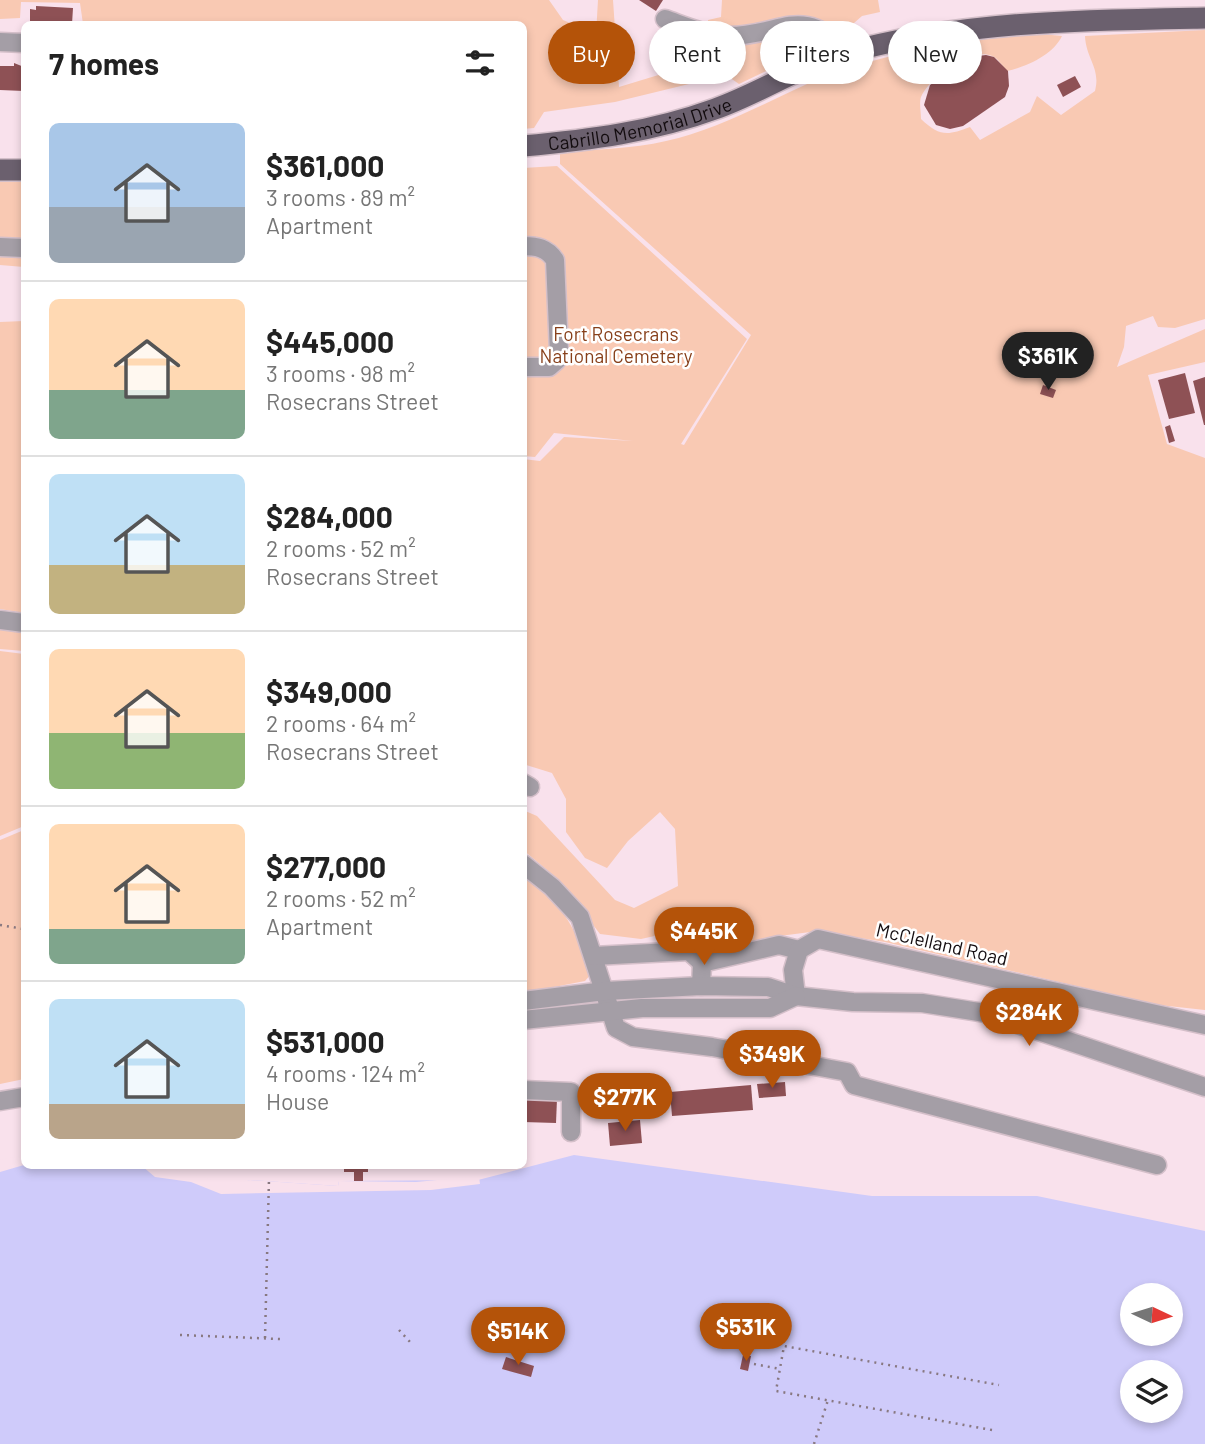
<!DOCTYPE html>
<html lang="en">
<head>
<meta charset="utf-8">
<style>
	:root { --surface:#fff; --page:#f2f2f2; --text:#222; --muted:#767676; --line:#e0e0e0; --accent:#b45309 }
	body { margin:0; font-family:Barlow,sans-serif; background:var(--page); color:var(--text); height:100vh; display:flex; flex-direction:column; font-size:26px; white-space:nowrap }
	* { box-sizing:border-box; margin:0 }
	p { font-size:23px; color:var(--muted) }
	.icon { flex:none; width:38px; height:38px; fill:none; stroke:currentColor; stroke-width:2; stroke-linecap:round; stroke-linejoin:round }
	.map { position:relative; flex:1; overflow:hidden }
	.side { position:absolute; left:21px; top:21px; width:506px; height:1148px; display:flex; flex-direction:column; background:var(--surface); border-radius:10px; box-shadow:0 4px 10px #0003 }
	.side>* { flex:none }
	.guide { position:absolute; left:548px; top:21px; width:551px; height:63px; display:flex; gap:14px }
	.needle { width:46px; rotate:94deg }
	.fabs { position:absolute; left:1120px; top:1283px; display:grid; gap:14px }
	.fabs a { display:grid; place-items:center; width:63px; height:63px; border-radius:50%; background:var(--surface); box-shadow:0 4px 10px #0003; font-size:35px }
	.price { position:absolute; translate:-50% -60px; padding:0 16px; border-radius:24px; background:var(--accent); color:#fff; font-size:23px; line-height:46px; filter:drop-shadow(0 2px 4px #0008) }
	.price::after { content:''; position:absolute; left:50%; top:42px; width:21px; height:16px; margin-left:-10px; background:inherit; clip-path:polygon(0 0,100% 0,50% 100%) }
	.price.selected { background:#222; color:#fff }
	ul { padding:0; list-style:none }
	li { display:flex; align-items:center; gap:21px; height:175px; padding:0 28px }
	li+li { border-top:2px solid var(--line) }
	li span { display:grid; place-items:center; flex:none; width:196px; height:140px; border-radius:10px; color:#555 }
	li>.icon { margin-inline-start:auto }
	span .icon { width:84px; height:84px; fill:#fffc; stroke-width:1 }
	li b { font-size:30px }
	h2 { display:flex; justify-content:space-between; align-items:center; height:84px; padding:0 28px; font-size:30px }
	.pill { padding:0 24px; border-radius:32px; background:var(--surface); box-shadow:0 4px 10px #0003; font-size:24px; line-height:63px }
	.pill.selected { background:var(--accent); color:#fff }
	.map>svg:first-child { display:block }
	.green { fill:#f9c9b3 }
	.water { fill:#cfcbfa; fill-rule:evenodd }
	.pier { fill:#f9e1ec }
	.building { fill:#8e5155 }
	.lines { fill:none; stroke-linecap:round; stroke-linejoin:round }
	.minor-casing { stroke:#d4bfc9; stroke-width:21 }
	.major-casing { stroke:#d4bfc9; stroke-width:24 }
	.path { stroke:#887880; stroke-width:2.5; stroke-dasharray:2 5; stroke-linecap:butt }
	.minor { stroke:#a49ea6; stroke-width:18 }
	.major { stroke:#6b606e; stroke-width:21 }
	.labels { text-anchor:middle; stroke-width:5; stroke-linejoin:round; paint-order:stroke }
	.street-label { font-size:19px; fill:#130c0f; stroke:#fff }
	.park-label { font-size:19px; fill:#873f19; stroke:#fff }
</style>
</head>
<body>
<div class="map">
<svg width="1205" height="1444" viewBox="0 0 1205 1444">
	<rect width="100%" height="100%" fill="#f9e1ec"/>
	<g class="green">
		<path d="M0 0H549L563 20 596 34 598 0H613L619 87 665 73 676 36 728 42 724 54 731 52 739 41 815 31 807 41 825 34 827 42 819 48 809 43H798L791 59 739 84 726 75 615 102 544 112 534 128 523 129V24H83L80 3 21 2 20 18 0 19Z"/>
		<path d="M722 0H878L880 12 862 16 846 30 813 18H787L750 28 708 25V20L721 17Z"/>
		<path d="M1205 30V319L1175 328 1158 327 1153 316 1126 326 1124 347 1117 367 1205 329V362L1148 375 1167 444 1205 458V1010L1159 1005 885 942 818 931 772 937 721 952H703L686 929 641 939 600 934 558 879 523 850V810L537 816 615 900 634 908 678 886 675 829 660 812 628 841 607 868 585 858 566 832V799L552 773 523 764V459L540 461 564 437 633 441 554 433 535 457 523 456V168L557 166 747 339 681 444 684 445 751 335 560 164V153C595 149 632 149 666 141 721 129 771 99 823 77 877 55 1004 29 1062 36 1053 55 1026 67 1007 71 1002 66 998 58 992 56 971 46 928 79 921 97 919 103 921 112 921 119 939 136 947 136 970 127L980 140 1030 112 1037 96 1061 115 1095 91C1101 68 1086 59 1085 36Z"/>
		<path d="M0 182H24V267L0 265Z"/>
		<path d="M24 321V613L0 609V322Z"/>
		<path d="M0 629 24 631V651L0 649Z"/>
		<path d="M0 651 24 654V826L0 836Z"/>
		<path d="M24 830V1079L0 1084V840Z"/>
		<path d="M523 872C566 911 572 920 591 974L585 981 523 993Z"/>
	</g>
	<path class="water" d="M574 1155 872 1196H1037L1205 1231V1444H0V1163L24 1158V1166H151L159 1171 230 1187 250 1180 338 1186 339 1181 478 1180ZM1132 1295H1171V1334H1132ZM1132 1372H1171V1410H1132Z"/>
	<g class="pier">
		<path d="M24 1155V1165L0 1172V1160Z"/>
		<path d="M142 1166H157L230 1184 250 1180 338 1186 339 1181 416 1182 479 1176 480 1184 431 1190 221 1194 191 1182 155 1177Z"/>
	</g>
	<g class="building">
		<path d="M639 0H663L656 11Z"/>
		<path d="M36 6 73 8 72 24H35V21H30V9L36 10Z"/>
		<path d="M986 55 994 57 1008 71 1009 86 1005 97 963 126 950 129 936 125 924 105 930 85 971 57Z"/>
		<path d="M14 63 24 67V91L0 90V66H14Z"/>
		<path d="M1075 76 1081 87 1063 97 1057 85Z"/>
		<path d="M1185 373 1195 413 1169 419 1158 380Z"/>
		<path d="M1205 377V425H1204L1193 381Z"/>
		<path d="M1043 385 1056 390 1053 398 1040 394Z"/>
		<path d="M1170 425 1175 441 1169 443 1165 427Z"/>
		<path d="M785 1082 786 1096 759 1098 757 1084Z"/>
		<path d="M751 1085 753 1110 672 1116 670 1092Z"/>
		<path d="M523 1098 557 1099 556 1123 523 1122Z"/>
		<path d="M640 1120 642 1143 610 1146 608 1123Z"/>
		<path d="M344 1166H368V1172H363V1181H354V1172H344Z"/>
		<path d="M743 1355 751 1356 748 1371 740 1369Z"/>
		<path d="M506 1357 534 1366 531 1377 502 1369Z"/>
	</g>
	<g class="lines">
		<g class="minor-casing">
			<g id="minor">
				<path d="M665 19C685 26 707 36 729 36 786 35 798 4 850 52"/>
				<path d="M0 42 24 43"/>
				<path d="M523 246C537 246 547 248 555 260L559 352 557 360 549 367H523"/>
				<path d="M0 247 24 248"/>
				<path d="M0 620 24 623"/>
				<path d="M523 783 530 787"/>
				<path d="M523 864 552 887 580 917 616 1028 633 1037 712 1047 847 1072 854 1085 1157 1165"/>
				<path d="M594 956 689 951 702 963"/>
				<path d="M701 986 702 963 779 945 799 950"/>
				<path d="M796 996 793 970 799 950 818 939 1205 1025"/>
				<path d="M523 1001 605 991 701 986 768 987 796 996 853 1002 922 1003 985 1013 1205 1087"/>
				<path d="M523 1020 642 1008H770L796 996"/>
				<path d="M523 1090 571 1092V1132"/>
				<path d="M0 1101 24 1097"/>
			</g>
		</g>
		<g class="major-casing">
			<g id="major">
				<path id="s1" d="M523 146C590 140 652 132 715 109 758 94 798 67 842 54 959 21 1084 20 1205 18"/>
				<path d="M0 170H24"/>
			</g>
		</g>
		<g class="path">
			<path d="M0 925 24 929"/>
			<path d="M399 1330 411 1343"/>
			<path d="M180 1335 280 1339"/>
			<path d="M265 1338 269 1179"/>
			<path d="M754 1364 780 1369"/>
			<path d="M992 1430 776 1391 784 1346 999 1385"/>
			<path d="M814 1444 828 1400"/>
		</g>
		<use href="#minor" class="minor"/>
		<use href="#major" class="major"/>
	</g>
	<g class="labels">
		<g class="street-label">
			<text dy="7" stroke="none"><textPath href="#s1" startOffset="119">Cabrillo Memorial Drive</textPath></text>
			<text transform="translate(942 944) rotate(13)" y="7">McClelland Road</text>
		</g>
		<g class="park-label">
			<text x="616" y="341">Fort Rosecrans<tspan x="616" dy="22">National Cemetery</tspan></text>
		</g>
	</g>
</svg>
<div class="fabs">
<a><svg class="needle" viewBox="-14 -14 28 28"><path d="M0-13l5 13h-10z" fill="#e53935"/><path d="M0 13l5-13h-10z" fill="#767676"/></svg></a>
<a><svg class="icon" aria-label="layers" viewBox="0 0 24 24"><path d="M12 4l9 5-9 5-9-5zM3 14l9 5 9-5"/></svg></a>
</div>
<b class="price selected" style="left:1048px;top:392px">$361K</b>
<b class="price" style="left:704px;top:967px">$445K</b>
<b class="price" style="left:1029px;top:1048px">$284K</b>
<b class="price" style="left:772px;top:1090px">$349K</b>
<b class="price" style="left:625px;top:1133px">$277K</b>
<b class="price" style="left:746px;top:1363px">$531K</b>
<b class="price" style="left:518px;top:1367px">$514K</b>
<div class="guide">
<a class="pill selected">Buy</a>
<a class="pill">Rent</a>
<a class="pill">Filters</a>
<a class="pill">New</a>
</div>
<section class="side">
<h2>7 homes<svg class="icon" aria-label="filters" viewBox="0 0 24 24"><path d="M4 7h16M4 17h16"/><circle cx="9" cy="7" r="2"/><circle cx="15" cy="17" r="2"/></svg></h2>
<ul>
<li><span style="background:linear-gradient(#a9c7e8 60%,#9aa5b1 0)"><svg class="icon" aria-label="home" viewBox="0 0 24 24"><path d="M3 11l9-7 9 7M6 9v11h12V9"/></svg></span><div><b>$361,000</b><p>3 rooms · 89 m²</p><p>Apartment</p></div></li>
<li><span style="background:linear-gradient(#ffd9b3 65%,#7fa58c 0)"><svg class="icon" aria-label="home" viewBox="0 0 24 24"><path d="M3 11l9-7 9 7M6 9v11h12V9"/></svg></span><div><b>$445,000</b><p>3 rooms · 98 m²</p><p>Rosecrans Street</p></div></li>
<li><span style="background:linear-gradient(#bfe0f5 65%,#c2b280 0)"><svg class="icon" aria-label="home" viewBox="0 0 24 24"><path d="M3 11l9-7 9 7M6 9v11h12V9"/></svg></span><div><b>$284,000</b><p>2 rooms · 52 m²</p><p>Rosecrans Street</p></div></li>
<li><span style="background:linear-gradient(#ffd9b3 60%,#8fb573 0)"><svg class="icon" aria-label="home" viewBox="0 0 24 24"><path d="M3 11l9-7 9 7M6 9v11h12V9"/></svg></span><div><b>$349,000</b><p>2 rooms · 64 m²</p><p>Rosecrans Street</p></div></li>
<li><span style="background:linear-gradient(#ffd9b3 75%,#7fa58c 0)"><svg class="icon" aria-label="home" viewBox="0 0 24 24"><path d="M3 11l9-7 9 7M6 9v11h12V9"/></svg></span><div><b>$277,000</b><p>2 rooms · 52 m²</p><p>Apartment</p></div></li>
<li><span style="background:linear-gradient(#bfe0f5 75%,#b9a48a 0)"><svg class="icon" aria-label="home" viewBox="0 0 24 24"><path d="M3 11l9-7 9 7M6 9v11h12V9"/></svg></span><div><b>$531,000</b><p>4 rooms · 124 m²</p><p>House</p></div></li>
</ul>
</section>
</div>
</body>
</html>
